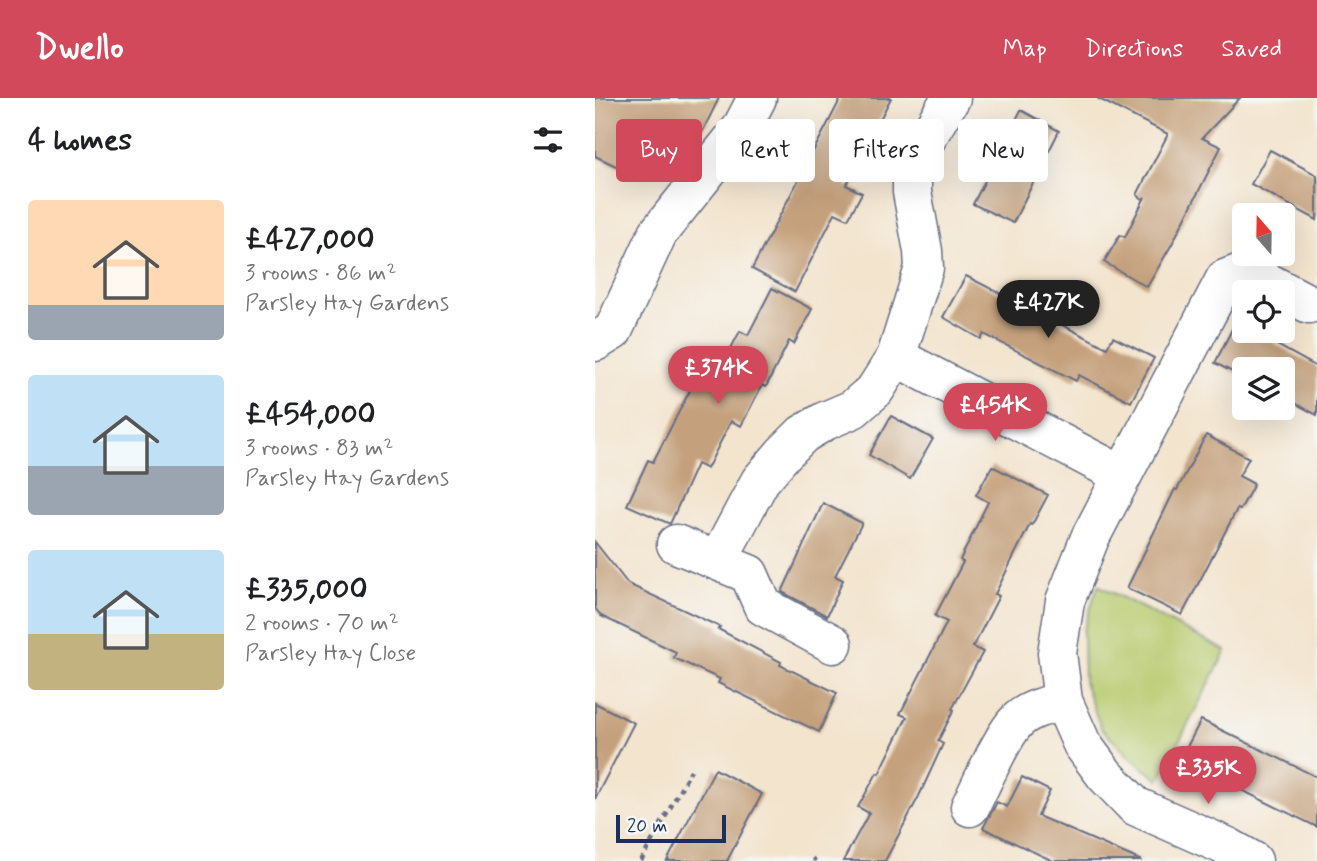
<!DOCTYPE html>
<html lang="en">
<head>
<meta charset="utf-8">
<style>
	:root { --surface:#fff; --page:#f2f2f2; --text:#202124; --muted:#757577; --accent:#d1495b }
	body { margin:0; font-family:Mynerve,sans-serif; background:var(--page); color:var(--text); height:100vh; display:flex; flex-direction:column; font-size:26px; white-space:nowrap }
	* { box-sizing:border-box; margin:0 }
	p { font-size:23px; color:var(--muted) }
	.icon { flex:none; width:38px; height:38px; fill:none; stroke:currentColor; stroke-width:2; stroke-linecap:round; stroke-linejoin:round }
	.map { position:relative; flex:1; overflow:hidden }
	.panel { display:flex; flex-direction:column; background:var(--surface); width:595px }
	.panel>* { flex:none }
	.hud { position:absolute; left:21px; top:21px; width:595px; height:63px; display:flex; gap:14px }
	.needle { width:46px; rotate:340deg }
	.tools { position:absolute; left:637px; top:105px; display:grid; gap:14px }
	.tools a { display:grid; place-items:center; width:63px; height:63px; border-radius:7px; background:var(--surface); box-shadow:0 7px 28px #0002; font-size:35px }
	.scale { position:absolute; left:21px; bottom:18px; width:110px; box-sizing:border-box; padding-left:7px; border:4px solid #1b2f5e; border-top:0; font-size:19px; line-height:24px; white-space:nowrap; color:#1b2f5e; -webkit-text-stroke:5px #f6f6f2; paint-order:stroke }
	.price { position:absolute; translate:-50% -60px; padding:0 16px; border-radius:24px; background:var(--accent); color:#fff; font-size:23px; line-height:46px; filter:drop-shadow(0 2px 4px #0008) }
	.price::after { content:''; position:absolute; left:50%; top:42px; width:21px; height:16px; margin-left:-10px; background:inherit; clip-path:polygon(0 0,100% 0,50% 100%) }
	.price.on { background:#222; color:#fff }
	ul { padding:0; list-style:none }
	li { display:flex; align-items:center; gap:21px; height:175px; padding:0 28px }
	li span { display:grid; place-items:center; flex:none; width:196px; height:140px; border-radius:7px; color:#555 }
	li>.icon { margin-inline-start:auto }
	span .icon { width:84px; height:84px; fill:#fffc; stroke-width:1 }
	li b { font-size:30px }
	h2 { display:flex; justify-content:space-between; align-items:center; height:84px; padding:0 28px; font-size:30px }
	.pill { padding:0 24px; border-radius:7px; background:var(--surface); box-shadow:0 7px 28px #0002; font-size:24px; line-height:63px }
	.pill.on { background:var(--accent); color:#fff }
	header { display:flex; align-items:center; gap:42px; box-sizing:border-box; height:98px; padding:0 35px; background:var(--accent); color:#fff }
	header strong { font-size:33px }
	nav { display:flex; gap:38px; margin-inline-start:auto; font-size:24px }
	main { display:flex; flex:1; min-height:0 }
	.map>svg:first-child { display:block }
	.green { fill:#b7ca6d; stroke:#697c66; stroke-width:2 }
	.building { fill:#c4a07c }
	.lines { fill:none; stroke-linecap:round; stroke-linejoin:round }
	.minor-casing { stroke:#676e85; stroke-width:41 }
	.path { stroke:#676e85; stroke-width:4.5; stroke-dasharray:5 5; stroke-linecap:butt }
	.minor { stroke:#fff; stroke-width:38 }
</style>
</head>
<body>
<header>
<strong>Dwello</strong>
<nav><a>Map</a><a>Directions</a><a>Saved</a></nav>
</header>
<main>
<section class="panel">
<h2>4 homes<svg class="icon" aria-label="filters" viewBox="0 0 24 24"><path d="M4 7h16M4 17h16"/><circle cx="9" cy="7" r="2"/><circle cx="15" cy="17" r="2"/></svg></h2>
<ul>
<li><span style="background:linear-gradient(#ffd9b3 75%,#9aa5b1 0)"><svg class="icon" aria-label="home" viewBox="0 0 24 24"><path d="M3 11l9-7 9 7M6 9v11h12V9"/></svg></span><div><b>£427,000</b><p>3 rooms · 86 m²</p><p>Parsley Hay Gardens</p></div></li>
<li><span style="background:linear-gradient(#bfe0f5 65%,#9aa5b1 0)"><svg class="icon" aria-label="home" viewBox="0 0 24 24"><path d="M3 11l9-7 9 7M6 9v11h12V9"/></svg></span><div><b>£454,000</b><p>3 rooms · 83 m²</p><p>Parsley Hay Gardens</p></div></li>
<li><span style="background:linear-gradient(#bfe0f5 60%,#c2b280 0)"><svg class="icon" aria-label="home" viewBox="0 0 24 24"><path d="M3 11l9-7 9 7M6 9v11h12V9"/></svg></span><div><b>£335,000</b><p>2 rooms · 70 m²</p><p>Parsley Hay Close</p></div></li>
</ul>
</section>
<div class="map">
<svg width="722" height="763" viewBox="0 0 722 763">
	<rect width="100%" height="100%" fill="#f6f6f2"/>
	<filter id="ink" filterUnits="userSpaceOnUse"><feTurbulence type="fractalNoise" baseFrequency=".0143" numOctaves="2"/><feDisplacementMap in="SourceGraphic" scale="14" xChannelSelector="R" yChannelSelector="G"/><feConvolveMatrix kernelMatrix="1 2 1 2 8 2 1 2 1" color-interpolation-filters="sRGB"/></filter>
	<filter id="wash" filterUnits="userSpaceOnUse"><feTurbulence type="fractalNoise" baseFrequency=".00686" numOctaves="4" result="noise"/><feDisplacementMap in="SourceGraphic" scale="28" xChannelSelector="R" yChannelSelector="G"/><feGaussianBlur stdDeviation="1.57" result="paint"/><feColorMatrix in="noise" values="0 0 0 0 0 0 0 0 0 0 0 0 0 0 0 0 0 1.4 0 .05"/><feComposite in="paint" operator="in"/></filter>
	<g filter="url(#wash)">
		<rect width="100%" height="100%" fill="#f3e4ce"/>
		<path class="green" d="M503 487 631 553 564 682 536 660 506 630 489 584 488 534Z"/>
		<g id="blocks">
			<g class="building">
				<path d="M0 0H124L94 61 63 47 46 80 0 58Z"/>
				<path d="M246 0H296L251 87 267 95 253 121 240 115 200 194 157 171Z"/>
				<path d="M502 0H645L607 40 626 49 577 146 552 189 509 164 525 137 530 139 550 99 548 101 542 97 573 36Z"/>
				<path d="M426 12 464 33 418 125 378 106Z"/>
				<path d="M675 52 722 77V122L656 86Z"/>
				<path d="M371 178 512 250 518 239 559 260 536 304 484 277 481 283 389 236 386 241 348 219Z"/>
				<path d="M177 190 217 211 199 246 194 243 171 289 167 287 146 328 136 323 112 371 102 366 75 426 32 407 53 362 58 364 107 269 122 277 145 233 153 237Z"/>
				<path d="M640 225 649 230V233H655L680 245V246L722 269V317L688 299V271H649V280L620 265Z"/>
				<path d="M296 318 338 341 315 381 274 357Z"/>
				<path d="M611 337 654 360 644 378 659 386 645 412 642 411 587 517 532 490 580 391 582 392Z"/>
				<path d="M397 368 453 397 437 427 435 426 400 496 404 498 378 549 388 554 357 611 359 612 343 643 348 646 324 698 290 763H248L274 715 263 709 282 675 284 676 312 619 305 616 352 524 340 518 368 464 365 462 393 404 381 397Z"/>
				<path d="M228 405 267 425 240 478 248 482 232 518 187 494Z"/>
				<path d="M0 444 33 486 125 529 123 531 186 564 185 567 242 595 224 634 123 585 125 581 79 560 81 554 6 518 0 510Z"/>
				<path d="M0 605 39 625 0 701Z"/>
				<path d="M606 622 722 679V729L585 662Z"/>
				<path d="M120 671 167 696 132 763H72Z"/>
				<path d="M427 679 455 693 443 718 547 763H458L388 730 402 704 412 709Z"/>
			</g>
		</g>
	</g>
	<g filter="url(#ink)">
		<use href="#blocks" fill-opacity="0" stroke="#676e85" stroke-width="2"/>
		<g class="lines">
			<g class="minor-casing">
				<g id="minor">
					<path d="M0 244 18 233 63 135 146 31 162 0"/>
					<path d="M301 259 527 377"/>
					<path d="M81 446 154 476 168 508 238 546"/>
					<path d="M123 462 165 383 188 356 208 336 230 323 258 311 280 292 301 259 329 170 328 153 317 94V77L327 48 356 0"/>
					<path d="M375 709C386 688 407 637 423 622 435 611 453 607 468 603"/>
					<path d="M658 763 633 749 540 708 510 677 487 646 468 603 462 555 470 503 495 440 630 181 651 173 714 206"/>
				</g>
			</g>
			<g class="path">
				<path d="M46 763 96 672"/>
				<path d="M218 763 220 760"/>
			</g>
			<use href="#minor" class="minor"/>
		</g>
	</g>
</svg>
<div class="tools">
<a><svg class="needle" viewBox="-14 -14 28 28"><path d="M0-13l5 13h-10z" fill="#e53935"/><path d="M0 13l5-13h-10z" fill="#757577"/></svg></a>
<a><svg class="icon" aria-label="locate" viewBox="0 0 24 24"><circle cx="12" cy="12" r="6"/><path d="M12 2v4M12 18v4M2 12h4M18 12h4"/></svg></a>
<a><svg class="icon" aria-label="layers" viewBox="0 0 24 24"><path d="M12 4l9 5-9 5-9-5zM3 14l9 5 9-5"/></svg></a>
</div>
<div class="scale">20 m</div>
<b class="price on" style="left:453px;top:242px">£427K</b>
<b class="price" style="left:123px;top:308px">£374K</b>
<b class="price" style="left:400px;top:345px">£454K</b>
<b class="price" style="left:613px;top:708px">£335K</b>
<div class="hud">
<a class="pill on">Buy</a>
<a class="pill">Rent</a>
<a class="pill">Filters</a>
<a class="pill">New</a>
</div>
</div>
</main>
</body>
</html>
